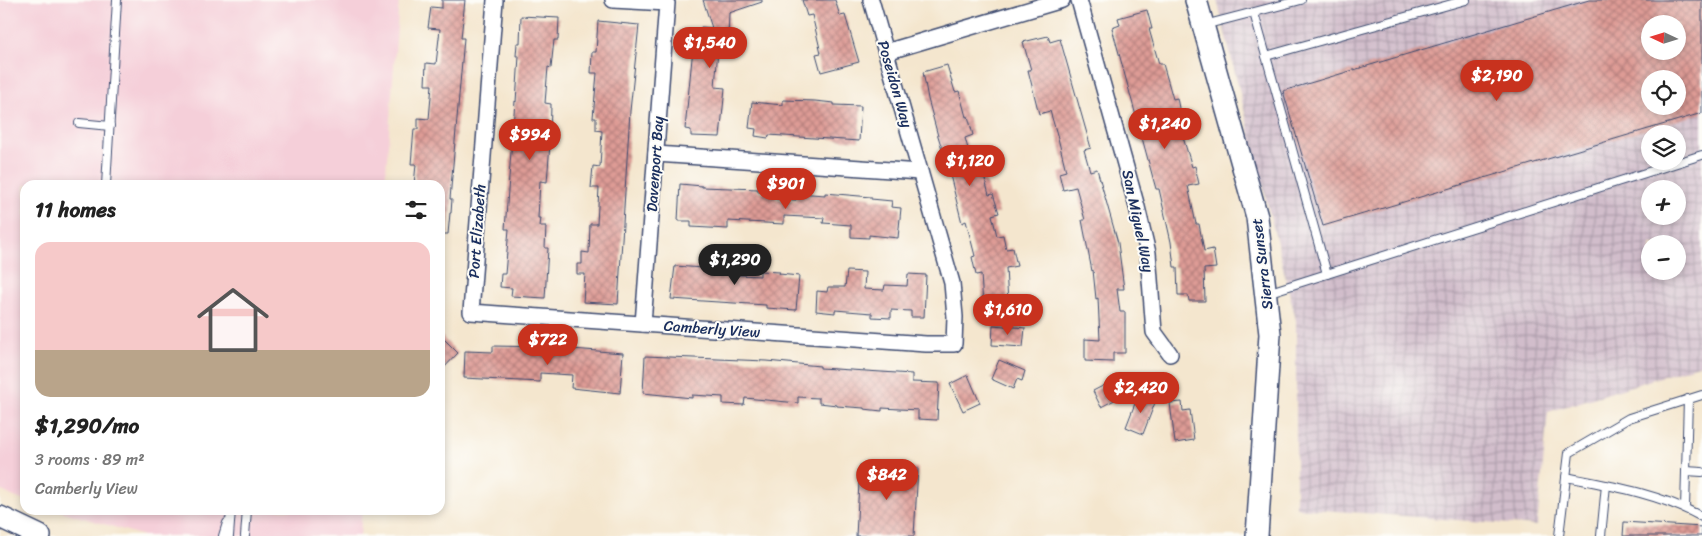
<!DOCTYPE html>
<html lang="en">
<head>
<meta charset="utf-8">
<style>
	:root { --surface:#fff; --page:#f6f6f6; --text:#222; --muted:#767676; --line:#e0e0e0; --accent:#c8321e }
	body { margin:0; font-family:Sriracha,sans-serif; background:var(--page); color:var(--text); height:100vh; display:flex; flex-direction:column; font-size:19px; white-space:nowrap }
	* { box-sizing:border-box; margin:0 }
	p { font-size:16px; color:var(--muted) }
	.icon { flex:none; width:28px; height:28px; fill:none; stroke:currentColor; stroke-width:2; stroke-linecap:round; stroke-linejoin:round }
	.map { position:relative; flex:1; overflow:hidden }
	.side { position:absolute; left:20px; top:180px; width:425px; height:335px; display:flex; flex-direction:column; background:var(--surface); border-radius:15px; box-shadow:0 2px 8px #0003 }
	.side>* { flex:none }
	.needle { width:32px; rotate:274deg }
	.fabs { position:absolute; left:1641px; top:15px; display:grid; gap:10px }
	.fabs a { display:grid; place-items:center; width:45px; height:45px; border-radius:50%; background:var(--surface); box-shadow:0 2px 8px #0003; font-size:25px }
	.price { position:absolute; translate:-50% -42px; padding:0 11px; border-radius:18px; background:var(--accent); color:#fff; font-size:16px; line-height:32px; filter:drop-shadow(0 1px 2px #0008) }
	.price::after { content:''; position:absolute; left:50%; top:30px; width:15px; height:11px; margin-left:-8px; background:inherit; clip-path:polygon(0 0,100% 0,50% 100%) }
	.price.on { background:#222; color:#fff }
	ul { padding:0; list-style:none }
	li { display:grid; align-content:center; gap:10px; height:265px; padding:0 15px }
	li+li { border-top:1px solid var(--line) }
	li span { display:grid; place-items:center; height:155px; border-radius:15px; color:#555 }
	li>.icon { margin-inline-start:auto }
	span .icon { width:90px; height:90px; fill:#fffc; stroke-width:1 }
	li b { font-size:21px }
	h2 { display:flex; justify-content:space-between; align-items:center; height:60px; padding:0 15px; font-size:21px }
	.map>svg:first-child { display:block }
	.built { fill:#f5cfd9 }
	.industrial { fill:url(#industrial-grid); fill-rule:evenodd }
	.building { fill:url(#building-cross-hatch); fill-rule:evenodd }
	.lines { fill:none; stroke-linecap:round; stroke-linejoin:round }
	.lane-casing { stroke:#3c4a6f; stroke-width:10 }
	.street-casing { stroke:#3c4a6f; stroke-width:18 }
	.secondary-casing { stroke:#3c4a6f; stroke-width:24 }
	.lane { stroke:#fff; stroke-width:8 }
	.street { stroke:#fff; stroke-width:15 }
	.secondary { stroke:#fff; stroke-width:21 }
	.labels { text-anchor:middle; stroke-width:4; stroke-linejoin:round; paint-order:stroke }
	.street-label { font-size:15px; fill:#1b2f5e; stroke:#fdfcf7 }
</style>
</head>
<body>
<div class="map">
<svg width="1702" height="536" viewBox="0 0 1702 536">
	<defs>
		<pattern id="industrial-grid" width="8" height="8" patternUnits="userSpaceOnUse" patternTransform="scale(1.25)"><rect width="8" height="8" fill="#d1bdcb"/><path d="M0 4h8M4 0v8" fill="none" stroke="#a99aa8"/></pattern>
		<pattern id="building-cross-hatch" width="8" height="8" patternUnits="userSpaceOnUse" patternTransform="scale(1.25)"><rect width="8" height="8" fill="#de9b95"/><path d="M0 0l8 8M0 8l8-8" fill="none" stroke="#b37f7d"/></pattern>
	</defs>
	<rect width="100%" height="100%" fill="#fdfcf7"/>
	<filter id="ink" filterUnits="userSpaceOnUse"><feTurbulence type="fractalNoise" baseFrequency=".02" numOctaves="2"/><feDisplacementMap in="SourceGraphic" scale="10" xChannelSelector="R" yChannelSelector="G"/><feConvolveMatrix kernelMatrix="1 2 1 2 8 2 1 2 1" color-interpolation-filters="sRGB"/></filter>
	<filter id="wash" filterUnits="userSpaceOnUse"><feTurbulence type="fractalNoise" baseFrequency=".0096" numOctaves="4" result="noise"/><feDisplacementMap in="SourceGraphic" scale="20" xChannelSelector="R" yChannelSelector="G"/><feGaussianBlur stdDeviation="1.12" result="paint"/><feColorMatrix in="noise" values="0 0 0 0 0 0 0 0 0 0 0 0 0 0 0 0 0 1.4 0 .05"/><feComposite in="paint" operator="in"/></filter>
	<g filter="url(#wash)">
		<rect width="100%" height="100%" fill="#f4e6ce"/>
		<g class="built">
			<path d="M0 0H399L385 185H25V501L14 497 0 490Z"/>
			<path d="M57 510H362L360 536H144Z"/>
		</g>
		<path class="industrial" d="M1217 0H1702V364L1548 412 1537 526 1296 508V320ZM1650 24H1678V51H1650ZM1650 79H1678V106H1650ZM1650 134H1678V161H1650ZM1650 189H1678V216H1650ZM1650 244H1678V271H1650Z"/>
		<g id="blocks">
			<g class="building">
				<path d="M442 0H465L461 38H464L450 199H452L451 213H450L448 234H440V185H414L416 164H411L414 129H418V118L429 119 432 85H425L426 63 436 64 440 29 428 28 431 7 442 8Z"/>
				<path d="M703 0H762V2L729 13 728 39H731L730 50 718 49 715 87 725 88 720 137 691 136V130L685 129 694 38H700L701 27 712 28Z"/>
				<path d="M802 0H835L840 16 845 15 859 62 821 72 816 54 821 53 812 15 807 16Z"/>
				<path d="M1589 0H1702V113L1323 226 1283 91ZM1650 24H1678V51H1650ZM1650 79H1678V106H1650Z"/>
				<path d="M1147 10 1152 29H1149L1159 64H1163L1173 99 1177 98 1184 133 1182 134 1192 167 1195 166 1199 184 1188 186 1196 224H1199L1204 251 1213 249 1216 268 1204 269 1205 301H1189L1188 295H1178L1177 267H1174L1171 242 1159 189H1156L1112 28 1120 25 1118 18Z"/>
				<path d="M521 16 559 18 558 40H554L551 68 548 67 545 103 551 104 550 144 547 182 540 181 538 218H541L540 226H546L545 248H548L545 298 511 296 512 288 500 287 501 274H505L509 229H505L506 216 515 101 516 102 519 56H516L517 43H520Z"/>
				<path d="M598 21 639 25 630 111 618 304 583 302 585 274H577V264H582V252L589 253 590 224H597L599 188H591L593 166 600 167 602 131 596 130V118H593L597 73H591L592 52H596Z"/>
				<path d="M1048 36 1050 42 1060 39 1091 148 1084 150 1090 171 1097 169 1118 243 1124 289H1117L1120 312H1125V353H1113V362L1085 361V339L1100 340 1098 298 1096 299 1093 270 1092 271 1082 220H1085L1076 187 1063 190 1059 173 1066 171 1058 138 1050 111 1039 114 1028 70H1031L1023 42Z"/>
				<path d="M947 65 955 92 959 91 966 117 968 116 973 135 965 138 974 170 982 168 989 195 993 194 999 213 992 215 997 236 1003 235 1006 249 1013 248 1017 266 1006 268 1008 303 983 305 981 274 976 275 972 257 975 256 966 221 962 223 949 171 938 136 928 99 923 72Z"/>
				<path d="M783 100 815 101 834 103V105L861 106 859 141 769 135 768 138 755 136 756 129 749 128 752 102 783 105Z"/>
				<path d="M680 184 702 186V187L758 189V192H776V199L796 200 797 193 825 195V193L871 197V199L892 201 891 207 901 208 898 238 869 235V238L851 237V225L823 223 824 218 784 216V224L728 221V229L691 227V221H678Z"/>
				<path d="M704 258 726 260 725 268 739 269 738 275 760 276V271L780 272 779 274 799 276 796 310 766 308V305L671 299 675 266 703 268Z"/>
				<path d="M847 271 865 272 864 289 884 290 885 285 907 286 908 274 926 275 924 317H911V311L891 310V318L872 317V313L835 310V313L816 311 817 291 827 292 828 287H845Z"/>
				<path d="M993 325 1025 328 1023 347 992 345Z"/>
				<path d="M440 335 458 353 440 372Z"/>
				<path d="M493 346 547 347 623 353 620 393 571 388 572 375 540 373V382L464 378 465 351 493 352Z"/>
				<path d="M645 356 766 361 820 366V368L912 374V382L939 383 937 420 918 419V410L882 408V411L864 409V408L837 406V405L819 403V398L798 397V403L745 398 744 405 723 404V397L692 395V398L643 393Z"/>
				<path d="M999 360 1025 371 1022 381 1017 379 1013 389 991 379Z"/>
				<path d="M1128 373 1136 389 1101 407 1093 391Z"/>
				<path d="M968 375 980 403 963 411 950 384Z"/>
				<path d="M1139 393 1156 400 1143 434 1126 427Z"/>
				<path d="M1182 402 1183 411 1190 410 1194 440 1175 443 1170 403Z"/>
				<path d="M860 465 918 468 914 536H856Z"/>
				<path d="M1624 522 1702 527V536H1623Z"/>
			</g>
		</g>
	</g>
	<g filter="url(#ink)">
		<use href="#blocks" fill-opacity="0" stroke="#3c4a6f" stroke-width="1"/>
		<g class="lines">
			<g class="lane-casing">
				<g id="lane">
					<path d="M1254 13 1327 274"/>
					<path d="M1204 25 1301 0"/>
					<path d="M1266 56 1466 0"/>
					<path d="M79 123 110 126"/>
					<path d="M106 185 117 0"/>
					<path d="M1267 293 1702 155"/>
					<path d="M1686 471 1702 472"/>
					<path d="M1566 477C1613 486 1660 494 1702 517"/>
					<path d="M1685 508 1688 399"/>
					<path d="M223 536 227 523"/>
					<path d="M229 536 231 510"/>
					<path d="M245 536 247 510"/>
					<path d="M1559 536 1569 453 1629 418 1702 395"/>
					<path d="M1601 536 1606 485"/>
				</g>
			</g>
			<g class="street-casing">
				<g id="street">
					<path d="M495 0 471 312 926 344H954L955 317 952 283 871 0"/>
					<path d="M613 0 667 3 643 324"/>
					<path d="M1079 0 1137 207 1148 253 1154 332 1170 354"/>
					<path d="M886 52 1062 0"/>
					<path d="M656 154 920 172"/>
				</g>
			</g>
			<g class="secondary-casing">
				<g id="secondary">
					<path d="M1196 0 1257 217 1270 334 1257 536"/>
					<path d="M0 517 40 536"/>
				</g>
			</g>
			<use href="#lane" class="lane"/>
			<use href="#street" class="street"/>
			<use href="#secondary" class="secondary"/>
		</g>
	</g>
	<g class="labels">
		<g class="street-label">
			<text transform="translate(895 84) rotate(74)" y="5">Poseidon Way</text>
			<text transform="translate(655 164) rotate(-86)" y="5">Davenport Bay</text>
			<text transform="translate(1138 221) rotate(78)" y="5">San Miguel Way</text>
			<text transform="translate(477 231) rotate(-86)" y="5">Port Elizabeth</text>
			<text transform="translate(1262 264) rotate(-97)" y="5">Sierra Sunset</text>
			<text transform="translate(712 329) rotate(4)" y="5">Camberly View</text>
		</g>
	</g>
</svg>
<div class="fabs">
<a><svg class="needle" viewBox="-14 -14 28 28"><path d="M0-13l5 13h-10z" fill="#e53935"/><path d="M0 13l5-13h-10z" fill="#767676"/></svg></a>
<a><svg class="icon" aria-label="locate" viewBox="0 0 24 24"><circle cx="12" cy="12" r="6"/><path d="M12 2v4M12 18v4M2 12h4M18 12h4"/></svg></a>
<a><svg class="icon" aria-label="layers" viewBox="0 0 24 24"><path d="M12 4l9 5-9 5-9-5zM3 14l9 5 9-5"/></svg></a>
<a>+</a>
<a>−</a>
</div>
<b class="price" style="left:710px;top:69px">$1,540</b>
<b class="price" style="left:1497px;top:102px">$2,190</b>
<b class="price" style="left:1165px;top:150px">$1,240</b>
<b class="price" style="left:530px;top:161px">$994</b>
<b class="price" style="left:970px;top:187px">$1,120</b>
<b class="price" style="left:786px;top:210px">$901</b>
<b class="price on" style="left:735px;top:286px">$1,290</b>
<b class="price" style="left:1008px;top:336px">$1,610</b>
<b class="price" style="left:548px;top:366px">$722</b>
<b class="price" style="left:1141px;top:414px">$2,420</b>
<b class="price" style="left:887px;top:501px">$842</b>
<section class="side">
<h2>11 homes<svg class="icon" aria-label="filters" viewBox="0 0 24 24"><path d="M4 7h16M4 17h16"/><circle cx="9" cy="7" r="2"/><circle cx="15" cy="17" r="2"/></svg></h2>
<ul>
<li><span style="background:linear-gradient(#f6c9c9 70%,#b9a48a 0)"><svg class="icon" aria-label="home" viewBox="0 0 24 24"><path d="M3 11l9-7 9 7M6 9v11h12V9"/></svg></span><div><b>$1,290/mo</b><p>3 rooms · 89 m²</p><p>Camberly View</p></div></li>
</ul>
</section>
</div>
</body>
</html>
